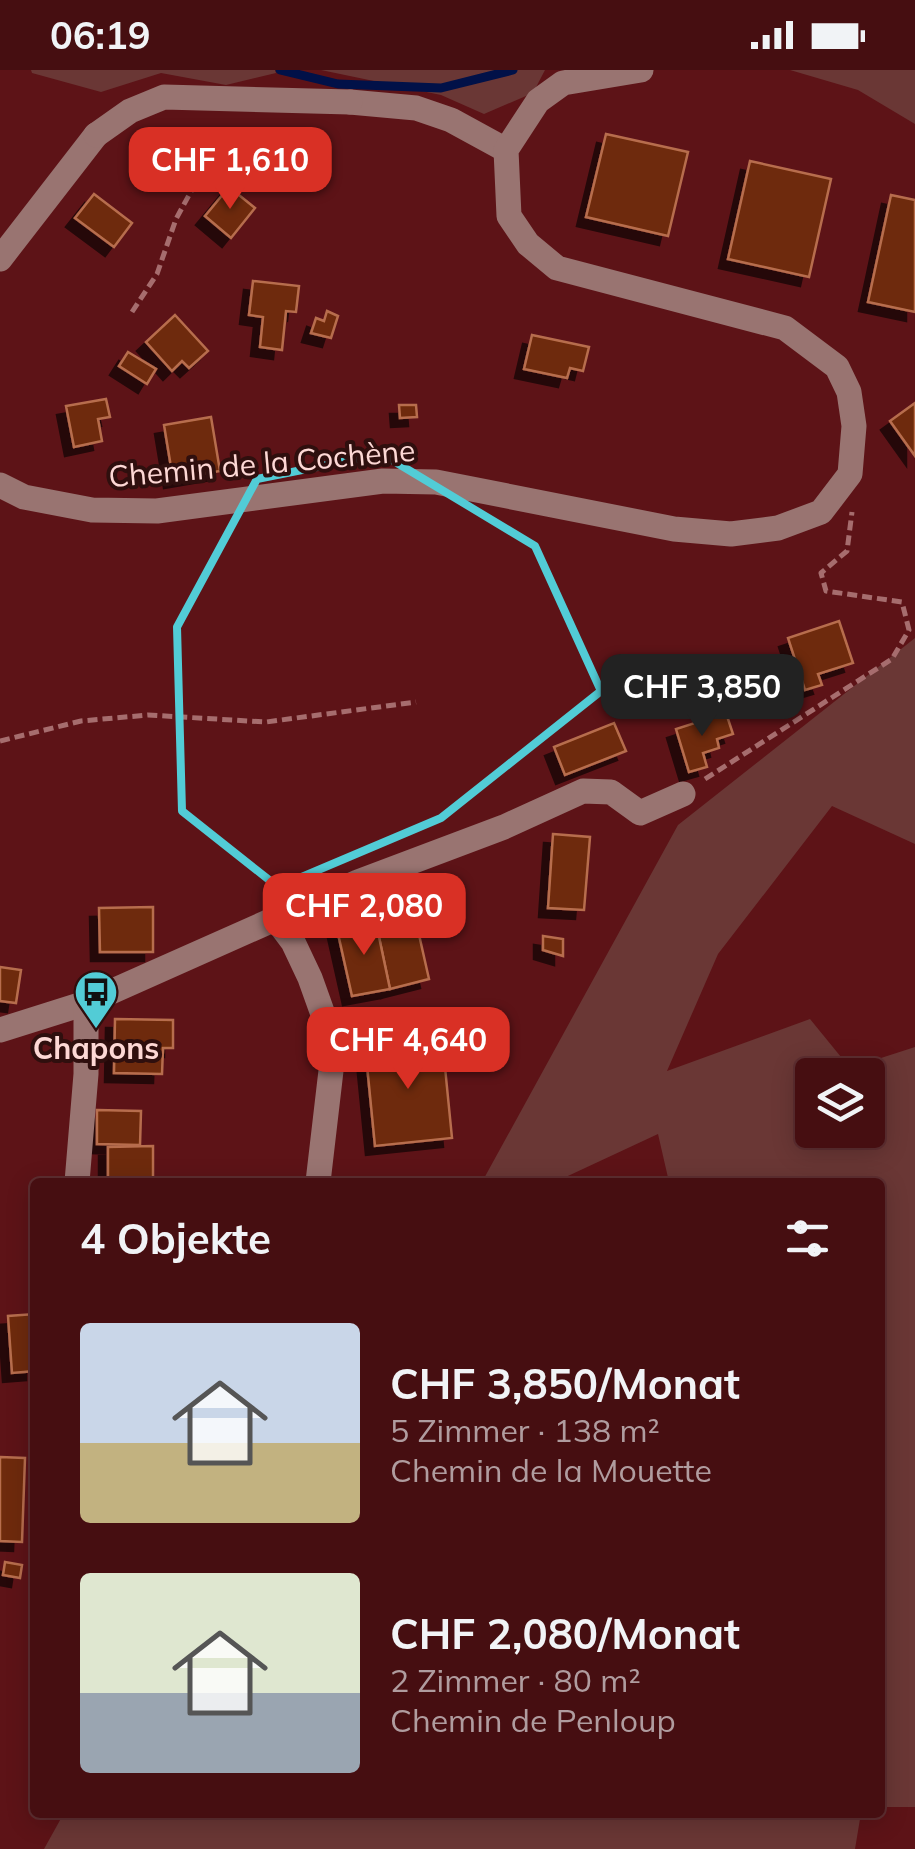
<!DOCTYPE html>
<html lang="de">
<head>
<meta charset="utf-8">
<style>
	:root { --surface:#460e11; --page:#501c1f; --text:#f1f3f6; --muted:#b09c9f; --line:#5e2e31; --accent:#d93025 }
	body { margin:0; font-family:Mulish,sans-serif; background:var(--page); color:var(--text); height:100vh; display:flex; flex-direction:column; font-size:38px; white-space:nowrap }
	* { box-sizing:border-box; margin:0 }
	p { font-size:32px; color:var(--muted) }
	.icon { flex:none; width:55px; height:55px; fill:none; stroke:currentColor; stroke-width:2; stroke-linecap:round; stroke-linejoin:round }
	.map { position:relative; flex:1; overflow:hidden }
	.side { position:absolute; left:30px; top:1108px; width:855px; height:640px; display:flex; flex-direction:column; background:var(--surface); border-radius:10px; box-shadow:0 5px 25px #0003,0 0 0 2px var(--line) }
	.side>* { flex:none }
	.buttons { position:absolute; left:795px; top:988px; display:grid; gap:20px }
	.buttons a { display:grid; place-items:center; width:90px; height:90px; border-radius:10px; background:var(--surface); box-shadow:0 5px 25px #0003,0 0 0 2px var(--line); font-size:50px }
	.price { position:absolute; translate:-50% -85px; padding:0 22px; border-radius:20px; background:var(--accent); color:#fff; font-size:32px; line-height:65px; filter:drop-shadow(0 2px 5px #0008) }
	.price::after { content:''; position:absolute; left:50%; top:60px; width:30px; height:22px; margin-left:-15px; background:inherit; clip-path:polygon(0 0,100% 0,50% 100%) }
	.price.on { background:#222; color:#fff }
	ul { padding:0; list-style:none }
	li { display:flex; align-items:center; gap:30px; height:250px; padding:0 50px }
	li span { display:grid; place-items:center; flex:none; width:280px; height:200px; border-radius:10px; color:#555 }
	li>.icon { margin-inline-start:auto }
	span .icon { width:120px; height:120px; fill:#fffc; stroke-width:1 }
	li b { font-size:42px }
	h2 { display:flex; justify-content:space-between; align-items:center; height:120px; padding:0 50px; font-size:42px }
	.status { display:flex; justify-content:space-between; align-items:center; height:70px; padding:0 50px; background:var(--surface); direction:ltr }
	.status svg { height:28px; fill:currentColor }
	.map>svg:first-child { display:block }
	.green { fill:#6a3735; fill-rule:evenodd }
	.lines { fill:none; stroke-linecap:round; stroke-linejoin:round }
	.stream { stroke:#011148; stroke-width:9 }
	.building { fill:#6e2b08; stroke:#b76d4e; stroke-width:2.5; filter:url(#shadow) }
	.path { stroke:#a66d6e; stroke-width:5; stroke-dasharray:10 5; stroke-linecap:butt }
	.minor { stroke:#997471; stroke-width:25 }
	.minor-bridge { stroke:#997471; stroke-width:25 }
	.marked { fill:none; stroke:#52ccd6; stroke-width:8; stroke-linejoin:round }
	.labels { text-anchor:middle; stroke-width:8; stroke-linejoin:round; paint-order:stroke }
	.street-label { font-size:30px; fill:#fdd8d5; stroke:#2f0f0e }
	.poi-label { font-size:30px; font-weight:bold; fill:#fdd8d5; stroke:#2f0f0e }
</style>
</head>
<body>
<div class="status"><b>06:19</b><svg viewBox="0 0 49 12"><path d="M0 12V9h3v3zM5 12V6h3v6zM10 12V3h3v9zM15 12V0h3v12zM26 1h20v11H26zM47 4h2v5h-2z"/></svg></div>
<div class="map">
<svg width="915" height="1779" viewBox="0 0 915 1779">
	<defs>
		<filter id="shadow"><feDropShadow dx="-9" dy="9" stdDeviation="0" flood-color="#0009"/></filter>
	</defs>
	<rect width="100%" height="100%" fill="#5d1317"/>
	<g class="green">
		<path d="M31 0H275L276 3 226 15 161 3 101 22 32 3Z"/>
		<path d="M321 0H545L533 23 484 44 441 25Z"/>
		<path d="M790 0H915V54L858 20Z"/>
		<path d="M915 568V774L832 736 718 884 667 1001 810 949 850 998 915 977V1737H880V1112H669L658 1064 555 1112H482L678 755ZM868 1005V1060H812V1005Z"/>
		<path d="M64 1743V1742L861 1743 855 1779H44Z"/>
	</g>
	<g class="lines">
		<path class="stream" d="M280 0 338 14 441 18 513 0"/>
	</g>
	<g class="building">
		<path d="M606 64 688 82 668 166 586 147Z"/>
		<path d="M750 91 831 109 809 207 728 189Z"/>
		<path d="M229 117 255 138 231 168 205 146Z"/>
		<path d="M94 124 132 153 114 177 75 148Z"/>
		<path d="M891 125 915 130V242L868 232Z"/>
		<path d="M253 211 299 216 296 242 286 241 282 280 260 277 263 247 249 245Z"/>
		<path d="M327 241 338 246 331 268 311 263 316 248 324 251Z"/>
		<path d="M175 245 208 281 189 298 182 291 172 301 146 272Z"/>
		<path d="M532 265 589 277 583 301 570 298 567 308 524 299Z"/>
		<path d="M128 282 156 299 147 314 119 296Z"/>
		<path d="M106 329 110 347 98 349 102 371 74 377 66 336Z"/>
		<path d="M915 333V386L890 351Z"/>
		<path d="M399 335H416L417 347 400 348Z"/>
		<path d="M211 347 220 401 173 409 164 355Z"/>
		<path d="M839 551 853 593 818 604 822 615 805 620 788 568Z"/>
		<path d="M726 643 733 664 717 669 719 678 703 683 707 697 689 702 676 659Z"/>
		<path d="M614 653 626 681 565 705 554 677Z"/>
		<path d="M553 764 590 767 584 840 548 838Z"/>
		<path d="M153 837V882H100L99 838Z"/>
		<path d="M404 838 412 841 415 847 429 909 390 919 375 848Z"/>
		<path d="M375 848 390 919 352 926 337 859Z"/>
		<path d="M543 866 563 869V886L543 880Z"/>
		<path d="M0 897 21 900 16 933 0 931Z"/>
		<path d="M115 949 173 950V978H163L162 1004 114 1003Z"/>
		<path d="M442 967 452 1068 375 1076 365 975Z"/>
		<path d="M97 1040 141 1041 140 1075 97 1074Z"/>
		<path d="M153 1076V1112H108V1077Z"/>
		<path d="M35 1244V1301L12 1303 8 1246Z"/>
		<path d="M0 1387 25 1388 22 1472 0 1471Z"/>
		<path d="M5 1492 22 1495 20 1508 3 1505Z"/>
	</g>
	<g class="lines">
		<g class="path">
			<path d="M132 242 157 204 176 149 226 57"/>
			<path d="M0 671 81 651 148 645 266 652 416 632"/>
			<path d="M705 709 892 589 909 560 902 532 826 521 821 503 847 481 852 442"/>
		</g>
		<g class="minor">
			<path d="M350 32 416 38 451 50 506 80"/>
			<path d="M0 189 96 65"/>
			<path d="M0 415 24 427 92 440 157 441 383 411 436 412 674 459 731 464 778 458 821 442 850 404 854 356 849 322 837 297 785 258 557 198 528 174 509 146 506 80 538 31 563 13 641 0"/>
			<path d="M275 848 293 872 310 908 334 975 318 1112"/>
			<path d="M0 960 86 933 358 812 504 757 583 721 611 722 640 743 683 724"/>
			<path d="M77 1112 86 1004V933"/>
		</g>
		<path class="minor-bridge" d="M96 65 130 41 164 27 350 32"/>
	</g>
	<path class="marked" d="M382 384 535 476 601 621 441 748 278 817 182 741 177 557 257 409Z"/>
	<defs>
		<g id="bus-pin" transform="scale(2.25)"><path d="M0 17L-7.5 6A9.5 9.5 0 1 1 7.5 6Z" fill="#52ccd6" stroke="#2f0f0e"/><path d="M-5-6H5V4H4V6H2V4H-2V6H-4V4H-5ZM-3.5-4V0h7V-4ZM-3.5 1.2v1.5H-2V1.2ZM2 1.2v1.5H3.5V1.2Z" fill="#111"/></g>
	</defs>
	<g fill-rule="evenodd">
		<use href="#bus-pin" x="96" y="922"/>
	</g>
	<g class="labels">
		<g class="street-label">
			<text transform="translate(262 394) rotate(-5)" y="10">Chemin de la Cochène</text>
		</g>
		<g class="poi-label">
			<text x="96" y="989">Chapons</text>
		</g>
	</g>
</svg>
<div class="buttons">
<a><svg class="icon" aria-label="layers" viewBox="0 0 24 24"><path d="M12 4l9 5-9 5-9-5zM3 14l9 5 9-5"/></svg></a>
</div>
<b class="price" style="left:230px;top:142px">CHF 1,610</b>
<b class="price on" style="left:702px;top:669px">CHF 3,850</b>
<b class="price" style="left:364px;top:888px">CHF 2,080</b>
<b class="price" style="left:408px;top:1022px">CHF 4,640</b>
<section class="side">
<h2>4 Objekte<svg class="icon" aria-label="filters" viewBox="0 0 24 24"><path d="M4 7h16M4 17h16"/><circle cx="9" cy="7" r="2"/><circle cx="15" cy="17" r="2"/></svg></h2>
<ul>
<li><span style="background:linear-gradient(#c9d6e8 60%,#c2b280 0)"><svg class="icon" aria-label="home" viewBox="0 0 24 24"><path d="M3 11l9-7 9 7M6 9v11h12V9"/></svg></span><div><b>CHF 3,850/Monat</b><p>5 Zimmer · 138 m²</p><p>Chemin de la Mouette</p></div></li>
<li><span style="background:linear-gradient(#dfe7d0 60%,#9aa5b1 0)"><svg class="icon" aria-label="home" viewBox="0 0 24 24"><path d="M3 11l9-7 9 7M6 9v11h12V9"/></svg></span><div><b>CHF 2,080/Monat</b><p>2 Zimmer · 80 m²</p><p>Chemin de Penloup</p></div></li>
</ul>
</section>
</div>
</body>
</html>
